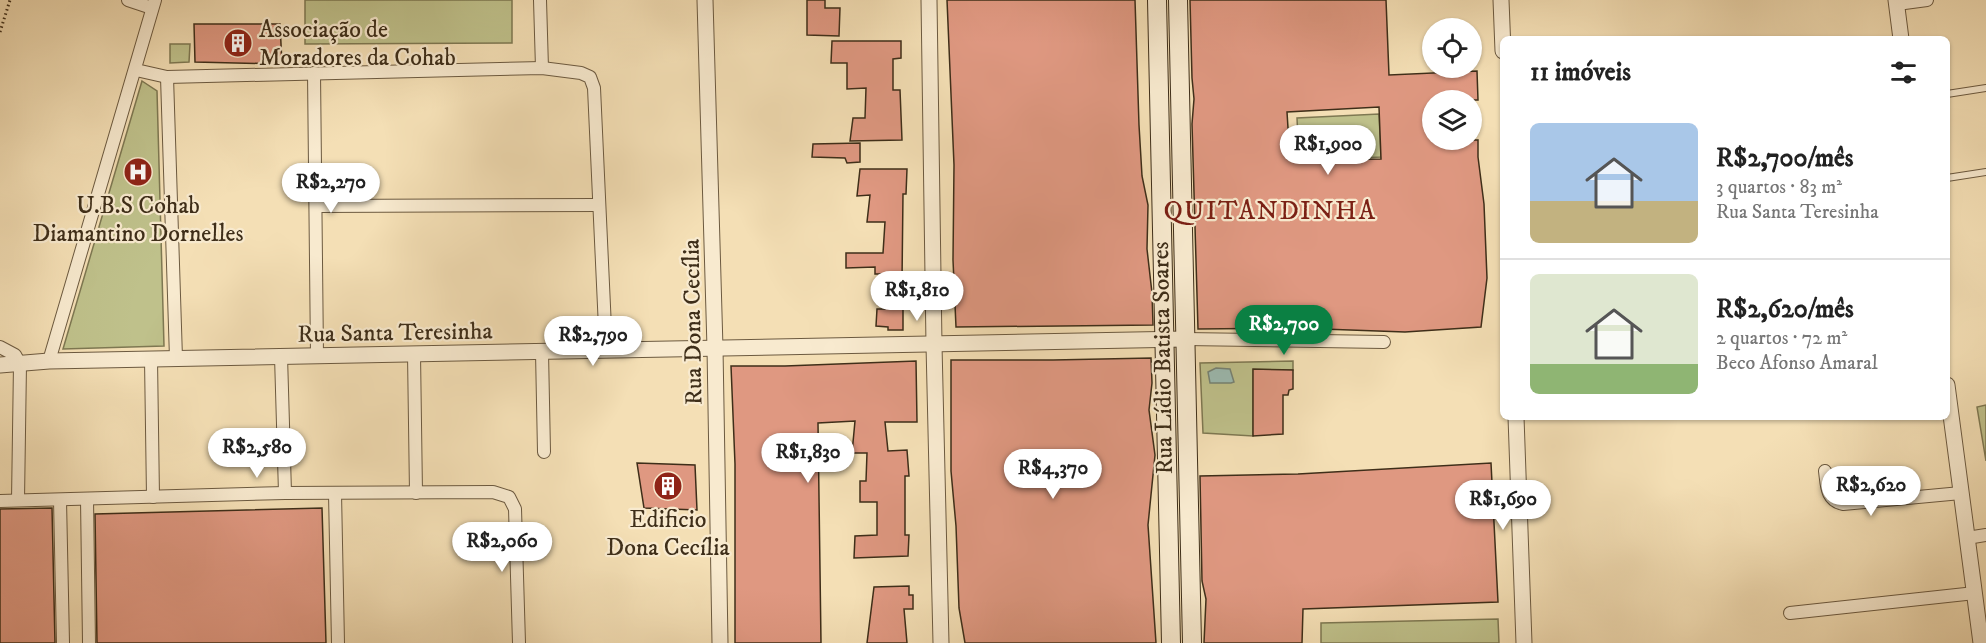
<!DOCTYPE html>
<html lang="pt">
<head>
<meta charset="utf-8">
<style>
	:root { --surface:#fff; --page:#f2f2f2; --text:#222; --muted:#767676; --line:#e0e0e0; --accent:#0b8043 }
	body { margin:0; font-family:"IM FELL DW Pica",serif; background:var(--page); color:var(--text); height:100vh; display:flex; flex-direction:column; font-size:22px; white-space:nowrap }
	* { box-sizing:border-box; margin:0 }
	p { font-size:20px; color:var(--muted) }
	.icon { flex:none; width:33px; height:33px; fill:none; stroke:currentColor; stroke-width:2; stroke-linecap:round; stroke-linejoin:round }
	.map { position:relative; flex:1; overflow:hidden }
	.panel { position:absolute; left:1500px; top:36px; width:450px; height:384px; display:flex; flex-direction:column; background:var(--surface); border-radius:9px; box-shadow:0 2px 4px #0004 }
	.panel>* { flex:none }
	.fabs { position:absolute; left:1422px; top:18px; display:grid; gap:12px }
	.fabs a { display:grid; place-items:center; width:60px; height:60px; border-radius:50%; background:var(--surface); box-shadow:0 2px 4px #0004; font-size:30px }
	.price { position:absolute; translate:-50% -51px; padding:0 14px; border-radius:21px; background:#fff; color:#222; font-size:20px; line-height:39px; filter:drop-shadow(0 2px 3px #0008) }
	.price::after { content:''; position:absolute; left:50%; top:36px; width:18px; height:14px; margin-left:-9px; background:inherit; clip-path:polygon(0 0,100% 0,50% 100%) }
	.price.current { background:var(--accent); color:#fff }
	ul { padding:0; list-style:none }
	li { display:flex; align-items:center; gap:18px; height:150px; padding:0 30px }
	li+li { border-top:2px solid var(--line) }
	li span { display:grid; place-items:center; flex:none; width:168px; height:120px; border-radius:9px; color:#555 }
	li>.icon { margin-inline-start:auto }
	span .icon { width:72px; height:72px; fill:#fffc; stroke-width:1 }
	li b { font-size:26px }
	h2 { display:flex; justify-content:space-between; align-items:center; height:72px; padding:0 30px; font-size:26px }
	.map>svg:first-child { display:block }
	.green { fill:#bfc18b; stroke:#7e7852; stroke-width:1.5 }
	.water { fill:#9cbcb3; stroke:#768375; stroke-width:1.5 }
	.building { fill:#df9881; stroke:#3e2e19; stroke-width:1.5; fill-rule:evenodd }
	.lines { fill:none; stroke-linecap:round; stroke-linejoin:round }
	.service-casing { stroke:#6c5a40; stroke-width:8 }
	.minor-casing { stroke:#6c5a40; stroke-width:14 }
	.tertiary-casing { stroke:#6c5a40; stroke-width:17 }
	.secondary-casing { stroke:#3e2e19; stroke-width:20 }
	.path { stroke:#3e2e19; stroke-width:3; stroke-dasharray:1.5 3; stroke-linecap:butt }
	.service { stroke:#f8eacf; stroke-width:6 }
	.minor { stroke:#f8eacf; stroke-width:12 }
	.tertiary { stroke:#f8eacf; stroke-width:15 }
	.secondary { stroke:#f8eacf; stroke-width:18 }
	.labels { text-anchor:middle; stroke-width:4.5; stroke-linejoin:round; paint-order:stroke }
	.poi-label { font-size:24px; fill:#3e2e19; stroke:#f8eacf }
	.street-label { font-size:24px; fill:#3e2e19; stroke:#f8eacf }
	.neighbourhood-label { font-size:26px; letter-spacing:1.5px; fill:#7a1f14; stroke:#f8eacf }
</style>
</head>
<body>
<div class="map">
<svg width="1986" height="643" viewBox="0 0 1986 643">
	<rect width="100%" height="100%" fill="#f4dfb5"/>
	<filter id="stains"><feTurbulence type="fractalNoise" baseFrequency=".00333" numOctaves="4"/><feColorMatrix values="0 0 0 0 .2 0 0 0 0 .09 0 0 0 0 .02 0 0 0 .5 -.17"/></filter>
	<radialGradient id="worn" r=".72"><stop offset=".6" stop-color="#630" stop-opacity="0"/><stop offset="1" stop-color="#630" stop-opacity=".3"/></radialGradient>
	<g class="green">
		<path d="M305 0H512V43L305 44Z"/>
		<path d="M170 44H190L189 62 170 63Z"/>
		<path d="M142 81 157 91 164 346 63 349Z"/>
		<path d="M1379 114 1381 157 1299 161 1297 118Z"/>
		<path d="M1293 361V370H1253V436L1203 433 1200 363Z"/>
		<path d="M1986 405V461L1977 407Z"/>
		<path d="M1498 619 1499 643H1321V623Z"/>
	</g>
	<path class="water" d="M1216 368 1230 369 1234 382 1231 383H1210L1208 372Z"/>
	<g class="building">
		<path d="M807 0H825V8H840L839 36 807 35Z"/>
		<path d="M947 0H1135L1139 125 1142 176 1148 205 1147 249 1152 293 1153 325 956 327 953 260 954 165Z"/>
		<path d="M1190 0H1386L1389 75 1477 71 1478 100H1432V140H1478V157L1484 204 1487 278 1481 327 1405 332 1295 328 1198 329 1192 124 1194 99 1192 78ZM1379 107 1381 159 1290 160 1287 112Z"/>
		<path d="M194 24H280L282 64 195 62Z"/>
		<path d="M832 41H901V58L893 59V90H900L902 140 850 141 853 118H865L866 88 847 89V63H831Z"/>
		<path d="M860 143V162L847 163 845 158 812 157 813 144Z"/>
		<path d="M860 169H907L906 194H903L902 281H904L905 301H903V330H888V327L876 326 877 309H885L882 274H875V267L846 268V253H883L885 222H867L870 195 857 196Z"/>
		<path d="M1151 358 1152 383 1149 410 1155 455 1148 525 1156 643H965L959 608 956 526 951 471V360H1053Z"/>
		<path d="M916 361 917 422H885L888 451 907 450 909 476H905V535H909L908 556 854 558 855 536 877 535V502H860V481H866L867 453H852L855 421 818 423 821 643H735V464L731 366H785Z"/>
		<path d="M1253 369 1293 370V389L1289 390 1288 395H1283V434L1253 436Z"/>
		<path d="M637 463 695 465 697 510 644 508Z"/>
		<path d="M1491 463 1498 602 1303 609 1302 643H1204L1206 599 1202 581 1200 476 1298 474Z"/>
		<path d="M52 508 55 643H0V509Z"/>
		<path d="M322 508 326 643H97L95 514Z"/>
		<path d="M909 586V595H913V609H904L907 643H867L874 587Z"/>
	</g>
	<g class="lines">
		<g class="service-casing">
			<g id="service">
				<path d="M1947 94 1986 88"/>
				<path d="M1947 178 1986 172"/>
			</g>
		</g>
		<g class="minor-casing">
			<g id="minor">
				<path d="M128 0 152 8"/>
				<path d="M540 0 542 68"/>
				<path d="M1897 4 1927 0"/>
				<path d="M136 70 167 77 542 68 581 73 590 77 594 88 606 350"/>
				<path d="M314 73 317 356"/>
				<path d="M167 77 176 358"/>
				<path d="M316 206 598 205"/>
				<path d="M1185 339 1384 342"/>
				<path d="M0 347 15 355 20 364 18 500"/>
				<path d="M542 352 544 452"/>
				<path d="M414 354 416 493"/>
				<path d="M281 356 285 493"/>
				<path d="M151 359 153 497"/>
				<path d="M49 361 155 0"/>
				<path d="M1825 471C1827 486 1826 500 1843 504L1961 493"/>
				<path d="M335 493 338 643"/>
				<path d="M87 499 89 643"/>
				<path d="M60 500 63 643"/>
				<path d="M0 501 285 493 493 492 509 497 515 509 519 643"/>
				<path d="M1967 538 1986 535"/>
				<path d="M1790 613 1975 593"/>
			</g>
		</g>
		<g class="tertiary-casing">
			<g id="tertiary">
				<path d="M705 0 715 348 720 643"/>
				<path d="M929 0 934 345 941 643"/>
				<path d="M1501 0 1503 51"/>
				<path d="M1896 0 1901 39"/>
				<path d="M0 365 49 361 1185 339"/>
				<path d="M1947 385 1981 643"/>
				<path d="M1516 417 1524 643"/>
			</g>
		</g>
		<g class="secondary-casing">
			<g id="secondary">
				<path d="M1157 0 1171 643"/>
				<path d="M1178 0 1192 643"/>
			</g>
		</g>
		<path class="path" d="M0 32 10 0"/>
		<use href="#service" class="service"/>
		<use href="#minor" class="minor"/>
		<use href="#tertiary" class="tertiary"/>
		<use href="#secondary" class="secondary"/>
	</g>
	<defs>
		<g id="building-disc" transform="scale(1.5)"><circle r="9.5" fill="#8f2418" stroke="#f8eacf"/><path d="M-4-6H4V6H1V3H-1V6H-4ZM-2.5-4.3h1.7v1.8h-1.7ZM.8-4.3h1.7v1.8H.8ZM-2.5-1h1.7V.8h-1.7ZM.8-1h1.7V.8H.8Z" fill="#fff"/></g>
		<g id="hospital-disc" transform="scale(1.5)"><circle r="9.5" fill="#8f2418" stroke="#f8eacf"/><path d="M-5-5h3v3.5h4V-5h3V5h-3V1.5h-4V5h-3Z" fill="#fff"/></g>
	</defs>
	<g fill-rule="evenodd">
		<use href="#building-disc" x="238" y="43"/>
		<use href="#hospital-disc" x="138" y="172"/>
		<use href="#building-disc" x="668" y="486"/>
	</g>
	<g class="labels">
		<g class="poi-label">
			<text x="259" y="37" text-anchor="start">Associação de<tspan x="259" dy="28">Moradores da Cohab</tspan></text>
			<text x="138" y="213">U.B.S Cohab<tspan x="138" dy="28">Diamantino Dornelles</tspan></text>
			<text x="668" y="527">Edificio<tspan x="668" dy="28">Dona Cecília</tspan></text>
		</g>
		<g class="street-label">
			<text transform="translate(692 322) rotate(-91)" y="8">Rua Dona Cecília</text>
			<text transform="translate(395 332) rotate(-1)" y="8">Rua Santa Teresinha</text>
			<text transform="translate(1162 358) rotate(-91)" y="8">Rua Lídio Batista Soares</text>
		</g>
		<g class="neighbourhood-label">
			<text x="1270" y="219">QUITANDINHA</text>
		</g>
	</g>
	<rect width="100%" height="100%" filter="url(#stains)"/>
	<rect width="100%" height="100%" fill="url(#worn)"/>
</svg>
<div class="fabs">
<a><svg class="icon" aria-label="locate" viewBox="0 0 24 24"><circle cx="12" cy="12" r="6"/><path d="M12 2v4M12 18v4M2 12h4M18 12h4"/></svg></a>
<a><svg class="icon" aria-label="layers" viewBox="0 0 24 24"><path d="M12 4l9 5-9 5-9-5zM3 14l9 5 9-5"/></svg></a>
</div>
<b class="price" style="left:1328px;top:176px">R$1,900</b>
<b class="price" style="left:331px;top:214px">R$2,270</b>
<b class="price" style="left:917px;top:322px">R$1,810</b>
<b class="price current" style="left:1284px;top:356px">R$2,700</b>
<b class="price" style="left:593px;top:367px">R$2,790</b>
<b class="price" style="left:257px;top:479px">R$2,580</b>
<b class="price" style="left:808px;top:484px">R$1,830</b>
<b class="price" style="left:1053px;top:500px">R$4,370</b>
<b class="price" style="left:1871px;top:517px">R$2,620</b>
<b class="price" style="left:1503px;top:531px">R$1,690</b>
<b class="price" style="left:502px;top:573px">R$2,060</b>
<section class="panel">
<h2>11 imóveis<svg class="icon" aria-label="filters" viewBox="0 0 24 24"><path d="M4 7h16M4 17h16"/><circle cx="9" cy="7" r="2"/><circle cx="15" cy="17" r="2"/></svg></h2>
<ul>
<li><span style="background:linear-gradient(#a9c7e8 65%,#c2b280 0)"><svg class="icon" aria-label="home" viewBox="0 0 24 24"><path d="M3 11l9-7 9 7M6 9v11h12V9"/></svg></span><div><b>R$2,700/mês</b><p>3 quartos · 83 m²</p><p>Rua Santa Teresinha</p></div></li>
<li><span style="background:linear-gradient(#dfe7d0 75%,#8fb573 0)"><svg class="icon" aria-label="home" viewBox="0 0 24 24"><path d="M3 11l9-7 9 7M6 9v11h12V9"/></svg></span><div><b>R$2,620/mês</b><p>2 quartos · 72 m²</p><p>Beco Afonso Amaral</p></div></li>
</ul>
</section>
</div>
</body>
</html>
